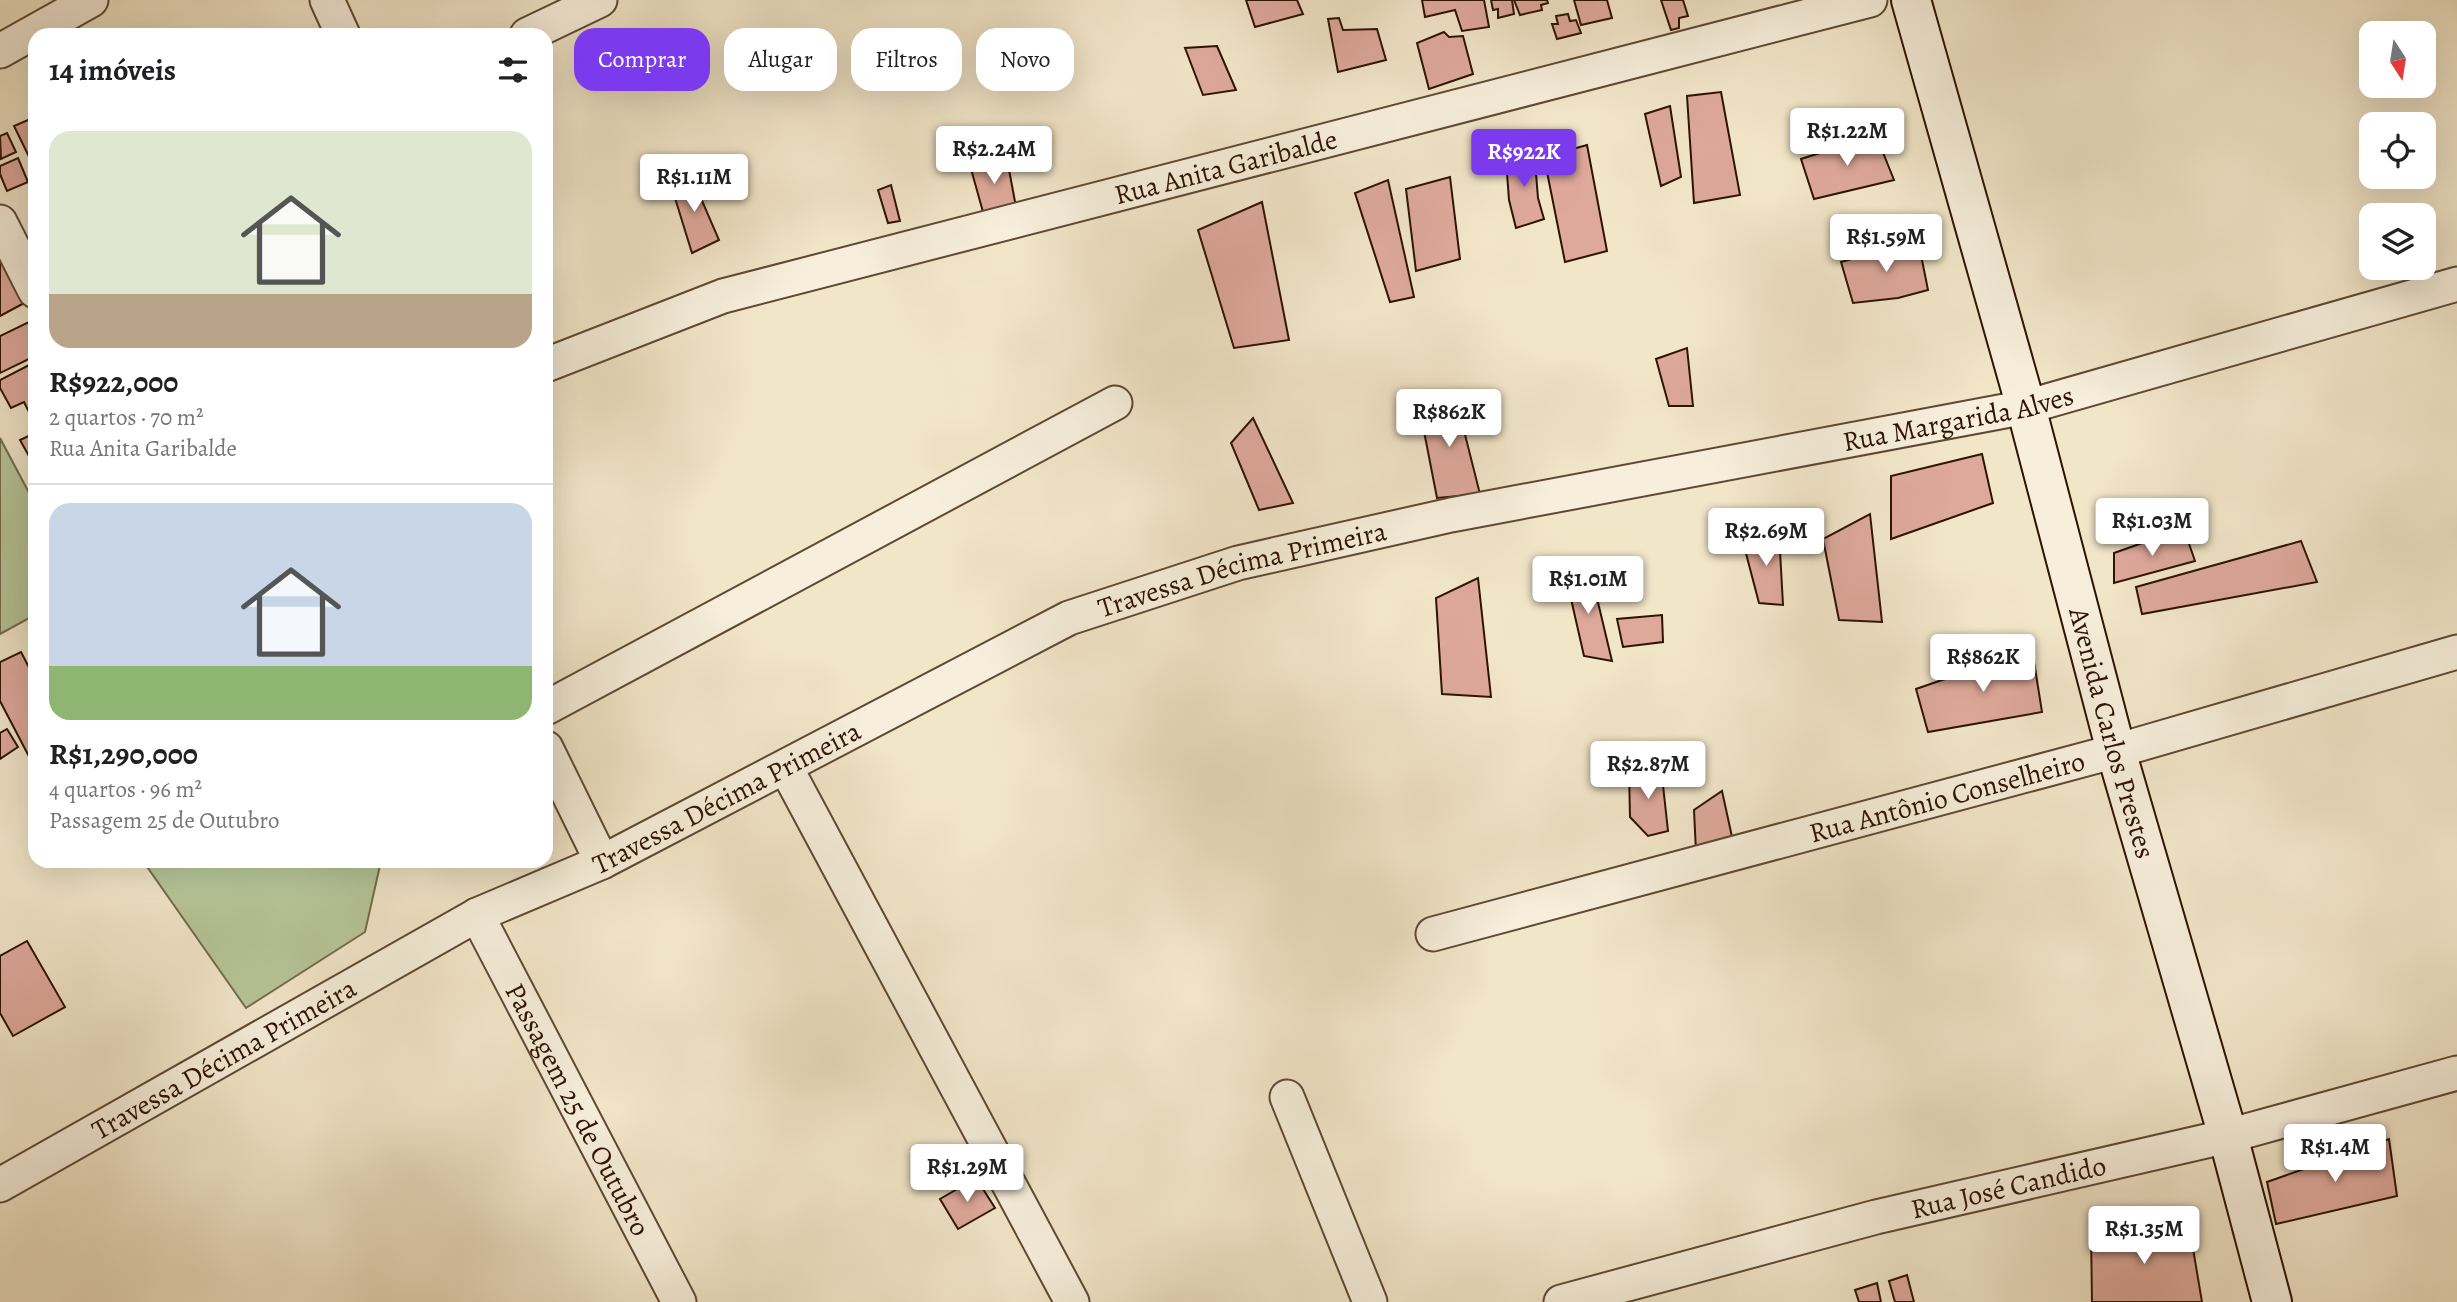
<!DOCTYPE html>
<html lang="pt">
<head>
<meta charset="utf-8">
<style>
	:root { --surface:#fff; --page:#f2f2f2; --text:#202124; --muted:#757577; --line:#e0e0e0; --accent:#7c3aed }
	body { margin:0; font-family:Alegreya,serif; background:var(--page); color:var(--text); height:100vh; display:flex; flex-direction:column; font-size:26px; white-space:nowrap }
	* { box-sizing:border-box; margin:0 }
	p { font-size:23px; color:var(--muted) }
	.icon { flex:none; width:38px; height:38px; fill:none; stroke:currentColor; stroke-width:2; stroke-linecap:round; stroke-linejoin:round }
	.map { position:relative; flex:1; overflow:hidden }
	.sheet { position:absolute; left:28px; top:28px; width:525px; height:840px; display:flex; flex-direction:column; background:var(--surface); border-radius:21px; box-shadow:0 7px 28px #0002 }
	.sheet>* { flex:none }
	.banner { position:absolute; left:574px; top:28px; width:665px; height:63px; display:flex; gap:14px }
	.needle { width:46px; rotate:168deg }
	.buttons { position:absolute; left:2359px; top:21px; display:grid; gap:14px }
	.buttons a { display:grid; place-items:center; width:77px; height:77px; border-radius:14px; background:var(--surface); box-shadow:0 7px 28px #0002; font-size:35px }
	.price { position:absolute; translate:-50% -60px; padding:0 16px; border-radius:7px; background:#fff; color:#222; font-size:23px; line-height:46px; filter:drop-shadow(0 2px 4px #0008) }
	.price::after { content:''; position:absolute; left:50%; top:42px; width:21px; height:16px; margin-left:-10px; background:inherit; clip-path:polygon(0 0,100% 0,50% 100%) }
	.price.current { background:var(--accent); color:#fff }
	ul { padding:0; list-style:none }
	li { display:grid; align-content:center; gap:14px; height:371px; padding:0 21px }
	li+li { border-top:2px solid var(--line) }
	li span { display:grid; place-items:center; height:217px; border-radius:21px; color:#555 }
	li>.icon { margin-inline-start:auto }
	span .icon { width:126px; height:126px; fill:#fffc; stroke-width:1 }
	li b { font-size:30px }
	h2 { display:flex; justify-content:space-between; align-items:center; height:84px; padding:0 21px; font-size:30px }
	.tag { padding:0 24px; border-radius:21px; background:var(--surface); box-shadow:0 7px 28px #0002; font-size:24px; line-height:63px }
	.tag.current { background:var(--accent); color:#fff }
	.map>svg:first-child { display:block }
	.green { fill:#b7c699; stroke:#726c4d; stroke-width:2 }
	.building { fill:#dea99b; stroke:#2d1301; stroke-width:2 }
	.lines { fill:none; stroke-linecap:round; stroke-linejoin:round }
	.street-casing { stroke:#5e4833; stroke-width:37 }
	.secondary-casing { stroke:#2d1301; stroke-width:42 }
	.street { stroke:#f7efdc; stroke-width:33 }
	.secondary { stroke:#f7efdc; stroke-width:38 }
	.labels { text-anchor:middle; stroke-width:7; stroke-linejoin:round; paint-order:stroke }
	.street-label { font-size:28px; fill:#2d1301; stroke:#f7efdc }
</style>
</head>
<body>
<div class="map">
<svg width="2457" height="1302" viewBox="0 0 2457 1302">
	<rect width="100%" height="100%" fill="#f2e6c9"/>
	<filter id="stains"><feTurbulence type="fractalNoise" baseFrequency=".00286" numOctaves="4"/><feColorMatrix values="0 0 0 0 .2 0 0 0 0 .09 0 0 0 0 .02 0 0 0 .5 -.17"/></filter>
	<radialGradient id="worn" r=".72"><stop offset=".6" stop-color="#630" stop-opacity="0"/><stop offset="1" stop-color="#630" stop-opacity=".3"/></radialGradient>
	<g class="green">
		<path d="M0 438 35 504V615L0 634Z"/>
		<path d="M143 861H381L365 932 246 1008Z"/>
	</g>
	<g class="building">
		<path d="M1246 0H1297L1303 14 1255 27Z"/>
		<path d="M1422 0H1484L1489 27 1462 31 1455 10 1425 17Z"/>
		<path d="M1491 0H1512L1514 14 1498 18V9L1493 10Z"/>
		<path d="M1514 0H1547L1548 3 1541 5 1542 10 1520 15Z"/>
		<path d="M1574 0H1607L1612 18 1581 25Z"/>
		<path d="M1661 0H1683L1688 16 1679 18V28L1671 30Z"/>
		<path d="M1568 14 1570 21 1576 20 1581 33 1557 39 1552 24H1558L1556 16Z"/>
		<path d="M1339 18 1343 30 1377 29 1386 60 1338 72 1328 19Z"/>
		<path d="M1444 32 1449 37 1463 36 1473 74 1429 89 1417 43Z"/>
		<path d="M1217 46 1236 90 1203 95 1185 48Z"/>
		<path d="M1721 92 1740 195 1694 203 1687 96Z"/>
		<path d="M1670 106 1681 177 1661 186 1645 114Z"/>
		<path d="M35 117V169L14 126Z"/>
		<path d="M7 133 16 152 1 159 0 136Z"/>
		<path d="M1876 135 1894 180 1814 199 1801 159Z"/>
		<path d="M1587 145 1607 251 1565 262 1544 157Z"/>
		<path d="M1534 149 1538 198 1544 219 1516 228 1509 200 1506 160Z"/>
		<path d="M18 158 28 182 7 191 0 174V166Z"/>
		<path d="M1007 159 1016 207 983 212 971 169Z"/>
		<path d="M690 173 719 240 692 253 671 185Z"/>
		<path d="M1450 177 1460 259 1416 271 1406 189Z"/>
		<path d="M1388 180 1414 297 1390 302 1355 193Z"/>
		<path d="M891 185 900 221 888 223 878 190Z"/>
		<path d="M1262 202 1289 340 1234 348 1198 230Z"/>
		<path d="M1918 240 1928 290 1898 298 1853 303 1841 262Z"/>
		<path d="M5 258 28 301 0 316V261Z"/>
		<path d="M35 319V356L0 373V336Z"/>
		<path d="M1687 348 1693 406H1669L1656 359Z"/>
		<path d="M35 362V419L33 420 24 402 11 408 0 388V380Z"/>
		<path d="M1454 391 1480 494 1437 498 1420 411Z"/>
		<path d="M1253 418 1293 503 1259 510 1231 443Z"/>
		<path d="M35 433V467L20 440Z"/>
		<path d="M1982 454 1993 503 1891 539V476Z"/>
		<path d="M1870 514 1882 622 1839 620 1823 539Z"/>
		<path d="M1779 533 1783 605 1759 603 1743 542Z"/>
		<path d="M2186 535 2195 561 2114 583V553L2145 542Z"/>
		<path d="M2301 541 2317 582 2142 614 2136 587Z"/>
		<path d="M1590 569 1612 661 1584 656 1566 577Z"/>
		<path d="M1478 578 1491 697 1442 694 1436 598Z"/>
		<path d="M1662 615 1663 642 1623 647 1617 619Z"/>
		<path d="M2032 649 2042 712 1928 732 1916 689Z"/>
		<path d="M21 652 35 679V768L0 701V662Z"/>
		<path d="M7 729 18 747 0 759V733Z"/>
		<path d="M1661 767 1668 831 1648 836 1630 817 1629 771Z"/>
		<path d="M1722 791 1734 846 1696 852 1694 810Z"/>
		<path d="M27 941 65 1007 13 1036 0 1013V956Z"/>
		<path d="M2389 1139 2397 1196 2276 1224 2267 1182Z"/>
		<path d="M976 1178 995 1208 958 1229 940 1199Z"/>
		<path d="M2189 1225 2202 1302H2092L2091 1232Z"/>
		<path d="M1907 1275 1914 1302H1895L1889 1281Z"/>
		<path d="M1877 1283 1881 1302H1859L1855 1290Z"/>
	</g>
	<g class="lines">
		<g class="street-casing">
			<g id="street">
				<path d="M327 0 343 35"/>
				<path d="M527 35 600 0"/>
				<path d="M0 51 91 0"/>
				<path d="M0 222 35 291"/>
				<path id="s1" d="M546 365 723 296 1870 0"/>
				<path d="M546 708 1115 403"/>
				<path d="M546 748 602 862"/>
				<path d="M786 768 1072 1302"/>
				<path id="s2" d="M477 915 679 1302"/>
				<path id="s3" d="M1433 934 2116 751 2457 652"/>
				<path d="M1287 1097 1370 1302"/>
				<path id="s4" d="M0 1185 477 915 602 862 1069 618 1238 563 1451 515 2026 407 2457 284"/>
				<path id="s5" d="M1561 1302 1876 1217 2228 1136 2457 1073"/>
			</g>
		</g>
		<g class="secondary-casing">
			<g id="secondary">
				<path id="s6" d="M1911 0 2026 407 2116 751 2228 1136 2272 1302"/>
			</g>
		</g>
		<use href="#street" class="street"/>
		<use href="#secondary" class="secondary"/>
	</g>
	<g class="labels">
		<g class="street-label">
			<text dy="10" stroke="none"><textPath href="#s1" startOffset="709">Rua Anita Garibalde</textPath></text>
			<text dy="10" stroke="none"><textPath href="#s4" startOffset="2123">Rua Margarida Alves</textPath></text>
			<text dy="10" stroke="none"><textPath href="#s4" startOffset="1391">Travessa Décima Primeira</textPath></text>
			<text dy="10" stroke="none"><textPath href="#s6" startOffset="760">Avenida Carlos Prestes</textPath></text>
			<text dy="10" stroke="none"><textPath href="#s4" startOffset="824">Travessa Décima Primeira</textPath></text>
			<text dy="10" stroke="none"><textPath href="#s3" startOffset="532">Rua Antônio Conselheiro</textPath></text>
			<text dy="10" stroke="none"><textPath href="#s4" startOffset="257">Travessa Décima Primeira</textPath></text>
			<text dy="10" stroke="none"><textPath href="#s2" startOffset="219">Passagem 25 de Outubro</textPath></text>
			<text dy="10" stroke="none"><textPath href="#s5" startOffset="462">Rua José Candido</textPath></text>
		</g>
	</g>
	<rect width="100%" height="100%" filter="url(#stains)"/>
	<rect width="100%" height="100%" fill="url(#worn)"/>
</svg>
<div class="buttons">
<a><svg class="needle" viewBox="-14 -14 28 28"><path d="M0-13l5 13h-10z" fill="#e53935"/><path d="M0 13l5-13h-10z" fill="#757577"/></svg></a>
<a><svg class="icon" aria-label="locate" viewBox="0 0 24 24"><circle cx="12" cy="12" r="6"/><path d="M12 2v4M12 18v4M2 12h4M18 12h4"/></svg></a>
<a><svg class="icon" aria-label="layers" viewBox="0 0 24 24"><path d="M12 4l9 5-9 5-9-5zM3 14l9 5 9-5"/></svg></a>
</div>
<b class="price" style="left:1847px;top:168px">R$1.22M</b>
<b class="price" style="left:994px;top:186px">R$2.24M</b>
<b class="price current" style="left:1524px;top:189px">R$922K</b>
<b class="price" style="left:694px;top:214px">R$1.11M</b>
<b class="price" style="left:1886px;top:274px">R$1.59M</b>
<b class="price" style="left:1449px;top:449px">R$862K</b>
<b class="price" style="left:2152px;top:558px">R$1.03M</b>
<b class="price" style="left:1766px;top:568px">R$2.69M</b>
<b class="price" style="left:1588px;top:616px">R$1.01M</b>
<b class="price" style="left:1983px;top:694px">R$862K</b>
<b class="price" style="left:1648px;top:801px">R$2.87M</b>
<b class="price" style="left:2335px;top:1184px">R$1.4M</b>
<b class="price" style="left:967px;top:1204px">R$1.29M</b>
<b class="price" style="left:2144px;top:1266px">R$1.35M</b>
<div class="banner">
<a class="tag current">Comprar</a>
<a class="tag">Alugar</a>
<a class="tag">Filtros</a>
<a class="tag">Novo</a>
</div>
<section class="sheet">
<h2>14 imóveis<svg class="icon" aria-label="filters" viewBox="0 0 24 24"><path d="M4 7h16M4 17h16"/><circle cx="9" cy="7" r="2"/><circle cx="15" cy="17" r="2"/></svg></h2>
<ul>
<li><span style="background:linear-gradient(#dfe7d0 75%,#b9a48a 0)"><svg class="icon" aria-label="home" viewBox="0 0 24 24"><path d="M3 11l9-7 9 7M6 9v11h12V9"/></svg></span><div><b>R$922,000</b><p>2 quartos · 70 m²</p><p>Rua Anita Garibalde</p></div></li>
<li><span style="background:linear-gradient(#c9d6e8 75%,#8fb573 0)"><svg class="icon" aria-label="home" viewBox="0 0 24 24"><path d="M3 11l9-7 9 7M6 9v11h12V9"/></svg></span><div><b>R$1,290,000</b><p>4 quartos · 96 m²</p><p>Passagem 25 de Outubro</p></div></li>
</ul>
</section>
</div>
</body>
</html>
